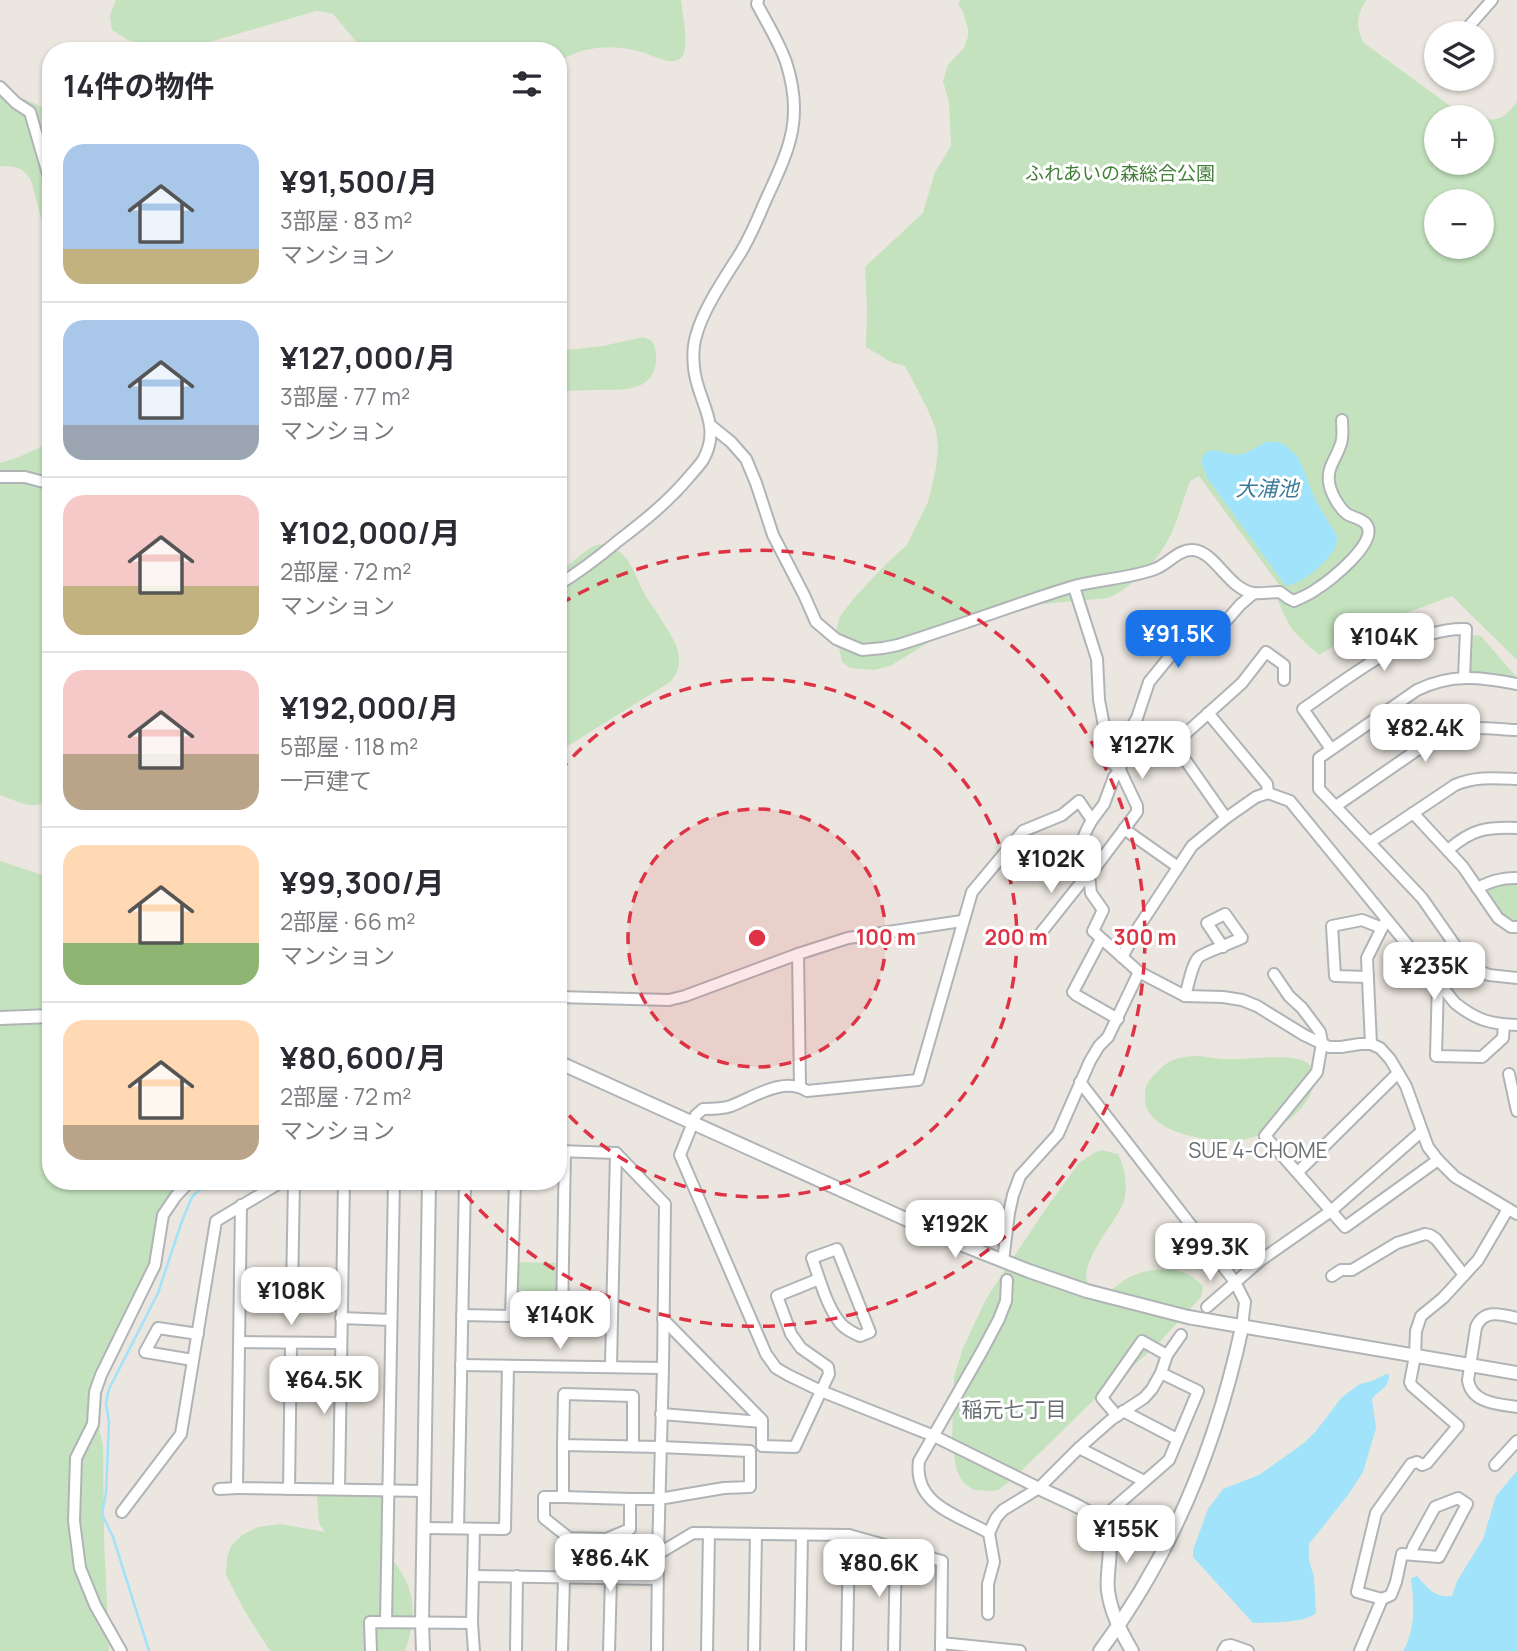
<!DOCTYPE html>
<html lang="ja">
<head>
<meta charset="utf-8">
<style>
	:root { --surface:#fff; --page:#f7f7f7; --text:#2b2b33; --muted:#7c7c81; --line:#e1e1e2; --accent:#1a73e8 }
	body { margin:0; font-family:Manrope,"Noto Sans JP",sans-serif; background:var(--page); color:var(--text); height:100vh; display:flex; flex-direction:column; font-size:26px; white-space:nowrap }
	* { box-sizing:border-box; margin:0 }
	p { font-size:23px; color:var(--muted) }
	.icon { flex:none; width:38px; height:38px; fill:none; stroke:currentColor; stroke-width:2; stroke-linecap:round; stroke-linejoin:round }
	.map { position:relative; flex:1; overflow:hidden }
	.drawer { position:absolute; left:42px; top:42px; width:525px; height:1148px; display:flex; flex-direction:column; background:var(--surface); border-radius:28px; box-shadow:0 2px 5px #0004 }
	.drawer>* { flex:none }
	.fabs { position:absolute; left:1424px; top:21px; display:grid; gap:14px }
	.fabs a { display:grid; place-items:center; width:70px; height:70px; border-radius:50%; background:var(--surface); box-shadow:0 2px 5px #0004; font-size:35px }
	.price { position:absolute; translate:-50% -60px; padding:0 16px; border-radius:14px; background:#fff; color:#222; font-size:23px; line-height:46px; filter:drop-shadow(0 2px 4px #0008) }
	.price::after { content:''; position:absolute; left:50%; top:42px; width:21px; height:16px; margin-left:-10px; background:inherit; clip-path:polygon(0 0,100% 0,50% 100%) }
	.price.current { background:var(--accent); color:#fff }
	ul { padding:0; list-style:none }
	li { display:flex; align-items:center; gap:21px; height:175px; padding:0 21px }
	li+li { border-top:2px solid var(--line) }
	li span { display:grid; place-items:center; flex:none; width:196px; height:140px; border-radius:21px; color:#555 }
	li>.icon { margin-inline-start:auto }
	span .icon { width:84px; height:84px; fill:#fffc; stroke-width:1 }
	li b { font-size:30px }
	h2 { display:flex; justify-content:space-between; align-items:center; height:84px; padding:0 21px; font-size:30px }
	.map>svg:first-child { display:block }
	.green { fill:#c3e2bd; fill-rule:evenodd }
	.water { fill:#a1e3fa }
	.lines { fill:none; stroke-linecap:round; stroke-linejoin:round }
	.stream { stroke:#a1e3fa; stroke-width:2.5 }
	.minor-casing { stroke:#b0b4b7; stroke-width:14 }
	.tertiary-casing { stroke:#b0b4b7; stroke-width:16 }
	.minor { stroke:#fff; stroke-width:10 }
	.tertiary { stroke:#fff; stroke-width:12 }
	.ring { fill:none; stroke:#de3245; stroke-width:3.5; stroke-dasharray:12 9 }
	.labels { text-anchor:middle; stroke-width:6; stroke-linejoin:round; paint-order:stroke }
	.park-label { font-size:19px; fill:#427f38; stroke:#fff }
	.water-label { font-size:21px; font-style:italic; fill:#3b7a98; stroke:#fff }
	.neighbourhood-label { font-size:21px; fill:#696f72; stroke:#fff }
	.centre { fill:#de3245; stroke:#fff; stroke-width:3.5 }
	.ring-label { font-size:21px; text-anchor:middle; font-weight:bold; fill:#de3245; stroke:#fff; stroke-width:6; stroke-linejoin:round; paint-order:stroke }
</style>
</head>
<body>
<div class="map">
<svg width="1517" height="1651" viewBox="0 0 1517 1651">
	<rect width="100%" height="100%" fill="#ebe6df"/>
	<g class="green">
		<path d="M116 0H681C682 13 689 43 683 55 680 60 675 62 669 61 659 60 649 53 638 51 610 44 583 47 558 61V51H364L333 14 326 12 316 11 206 43 156 44 130 41 112 30 110 15Z"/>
		<path d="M960 0H1366C1357 14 1355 29 1364 43L1457 111 1480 117H1437V163H1482V118C1501 123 1506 115 1517 102V660L1452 596 1365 628 1319 655C1311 647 1300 639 1293 630 1286 621 1282 609 1277 599L1280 586 1199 476 1190 481C1183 500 1178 520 1169 538 1157 562 1132 588 1108 598L1031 605 966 619 892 665 875 670 850 668 842 662 836 633 839 618 854 598 889 561 907 545 928 502 936 468 938 448 936 430 927 408 905 366 891 362 866 347 867 309 865 267 923 213 935 172 951 146 949 102 943 81 948 65 964 48 968 37V29L963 12 958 4ZM1437 201H1482V247H1437Z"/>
		<path d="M7 96 24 99 51 111V256L31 180C22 166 16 167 0 166V97Z"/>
		<path d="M643 337C654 340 656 346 656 358 656 392 622 390 597 390 584 390 571 391 558 391V351L603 346Z"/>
		<path d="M51 442V797C36 813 18 801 0 795V463L19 457Z"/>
		<path d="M599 544C607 546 618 549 624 556 633 566 638 582 645 595 653 608 676 638 678 652 681 664 678 673 670 682L558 752V574C571 564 584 549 599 544Z"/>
		<path d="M1471 635 1481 636 1517 678V681L1469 673Z"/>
		<path d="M0 861 51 878V1181H188L158 1224 145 1285 93 1406 103 1445 104 1539 109 1651H0Z"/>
		<path d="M1507 883H1517V922C1502 920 1489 904 1488 889Z"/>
		<path d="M1194 1056C1203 1056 1212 1058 1221 1059 1242 1061 1289 1052 1306 1062 1315 1067 1316 1081 1312 1090 1303 1116 1272 1133 1246 1139 1218 1145 1141 1134 1145 1095 1145 1087 1148 1081 1153 1076 1169 1060 1172 1058 1194 1056Z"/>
		<path d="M1102 1150 1118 1154C1125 1168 1128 1186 1124 1201 1118 1221 1066 1275 1095 1290 1100 1293 1105 1292 1110 1290 1117 1287 1122 1281 1128 1278 1150 1266 1188 1265 1203 1287L1201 1297 1155 1347 1096 1398 1015 1477 998 1490 991 1491 975 1490 969 1487 962 1481 956 1468 952 1440 954 1377 963 1348 986 1299 1047 1207 1079 1163 1094 1153Z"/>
		<path d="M517 1262 558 1263V1310L555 1312 519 1311 516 1310Z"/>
		<path d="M317 1496H381L384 1497 382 1550C388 1554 392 1560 397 1566 417 1593 416 1620 405 1651H270L244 1610 226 1575 227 1558 231 1546 242 1535 258 1527 280 1524 325 1532 319 1523Z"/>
	</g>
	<g class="water">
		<path d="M1267 442H1279L1285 445 1298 457 1316 501 1337 536C1337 542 1336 548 1332 553 1324 564 1299 587 1285 585L1208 479 1201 461C1209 439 1225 458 1241 454 1251 452 1258 445 1267 442Z"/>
		<path d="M1386 1374 1389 1375C1389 1388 1379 1390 1372 1399L1376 1428 1363 1472 1348 1495 1309 1544V1560L1314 1577 1316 1613C1303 1624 1270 1622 1253 1623L1193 1557V1550L1208 1509 1223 1489 1259 1475 1304 1443 1316 1431 1342 1397 1360 1384 1372 1381Z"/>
		<path d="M1517 1471V1651H1403C1416 1629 1414 1602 1411 1578L1417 1576C1428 1588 1434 1598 1452 1596L1457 1581 1483 1539 1496 1496Z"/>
	</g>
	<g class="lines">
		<path class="stream" d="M149 1651 113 1537 102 1514 106 1493 109 1422 106 1403 109 1389 158 1293 182 1221 192 1197 208 1181"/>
		<g class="minor-casing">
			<g id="minor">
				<path d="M1463 33 1492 0"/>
				<path d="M0 87 16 103 30 112 51 184"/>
				<path d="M710 425 731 442 746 459 756 483 773 535 804 595 816 622 836 639 862 650 883 648 898 645C956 627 1013 605 1071 587 1099 579 1128 579 1155 569 1168 564 1179 549 1193 550 1216 552 1227 588 1253 593 1262 594 1272 592 1280 592L1288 598 1294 601C1302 597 1311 594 1318 588 1331 580 1380 541 1366 524 1361 518 1353 518 1347 514 1339 508 1330 492 1329 482 1327 467 1336 459 1340 446 1344 439 1342 428 1342 420"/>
				<path d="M0 477H25L51 484"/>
				<path d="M558 585C579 572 599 557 618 541 644 521 668 502 689 477 693 472 699 466 703 460 723 425 697 401 694 368 693 358 693 346 696 336 703 309 726 276 741 252 750 237 757 221 764 204 788 151 805 121 786 62 779 42 767 23 757 4L758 0"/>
				<path d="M1074 587 1097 659 1099 700 1111 762 1120 770 1137 806V812L1089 876 1091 893 1103 910 1093 931 1139 972 1185 996 1223 997 1242 1000 1257 1006 1304 1035 1329 1047H1341L1360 1044H1371L1380 1048 1390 1059 1406 1086 1428 1147 1438 1160 1455 1177 1517 1214"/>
				<path d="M1517 684C1480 677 1452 673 1417 690L1319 758V789L1422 898 1466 961 1479 971 1489 975 1517 978"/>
				<path d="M1208 713 1267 784 1268 793"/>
				<path d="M1331 749 1303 709C1349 678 1409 627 1466 629L1464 678"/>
				<path d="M1336 806 1436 737C1463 723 1488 729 1517 730"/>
				<path d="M1413 813 1463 867 1498 918 1511 927H1517"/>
				<path d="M1226 818 1174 744 1242 683 1266 652 1284 665V680"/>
				<path d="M1124 829 1178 867"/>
				<path d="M1370 842 1455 785C1475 776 1496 778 1517 779"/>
				<path d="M1448 850C1472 829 1486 827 1517 828"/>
				<path d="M1089 876C1088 875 1082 869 1081 867 1076 852 1085 832 1092 820"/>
				<path d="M1477 888C1490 882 1502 877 1517 878"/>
				<path d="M1040 934 1087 875"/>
				<path d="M1101 939 1073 992 1076 995 1118 1019"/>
				<path d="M798 954 800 1086"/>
				<path d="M1122 957 1138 928 1192 846 1226 818 1256 797 1268 793 1290 801 1455 1003C1476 1020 1490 1024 1517 1025"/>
				<path d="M1274 974 1289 996 1302 1008 1320 1032 1322 1043 1317 1072 1265 1136 1345 1227 1438 1160"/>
				<path d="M1368 977 1335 976 1332 926 1362 920 1382 928"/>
				<path d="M1438 981 1436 1056 1482 1057 1503 1038 1504 1025"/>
				<path d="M1185 996C1188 987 1192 963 1199 957 1203 953 1234 942 1242 938L1225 914 1207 923 1223 947"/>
				<path d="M558 997 669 1000 685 996 798 954 848 938 962 921"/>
				<path d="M1371 1044 1367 958 1384 924"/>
				<path d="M1509 1074 1517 1111"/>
				<path d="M1080 1082 1235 1282 1245 1302 1242 1327"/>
				<path d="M1298 1172 1398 1073"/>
				<path d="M241 1205 237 1488 424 1491"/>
				<path d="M837 1249 870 1332 860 1336C851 1332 843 1328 838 1320 826 1304 819 1277 812 1258Z"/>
				<path d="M1003 1261 1009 1213 1013 1195 1020 1176 1058 1134 1090 1061 1099 1046 1108 1037 1139 972"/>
				<path d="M1332 1276 1341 1270H1352L1397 1243 1425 1234 1430 1235 1436 1239 1464 1275"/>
				<path d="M240 1292 342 1293"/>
				<path d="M292 1292 294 1181"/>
				<path d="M1207 1307 1261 1260 1331 1211 1422 1131"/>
				<path d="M462 1315 612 1318 611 1367"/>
				<path d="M511 1316 515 1181"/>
				<path d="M562 1316 565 1151"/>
				<path d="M341 1318 391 1320"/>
				<path d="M612 1318 616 1153"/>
				<path d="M1517 1318C1501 1314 1484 1309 1476 1327L1468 1380C1471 1403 1498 1404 1517 1407"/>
				<path d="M663 1319 762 1420V1446L795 1447 829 1374 828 1367 801 1348 791 1334 777 1296 819 1279"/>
				<path d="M240 1342 341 1343"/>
				<path d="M193 1360 145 1352 158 1328 198 1334"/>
				<path d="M461 1365 663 1368 665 1204 616 1153 558 1151"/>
				<path d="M1123 1411 1177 1439"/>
				<path d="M661 1414 762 1422"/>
				<path d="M1117 1416 1102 1398 1142 1341 1167 1355"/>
				<path d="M1079 1448 1144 1481"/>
				<path d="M1495 1465 1517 1441"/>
				<path d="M1039 1488 934 1436 821 1391 788 1375 776 1368 766 1354 680 1155 696 1115 703 1109C713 1109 722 1109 731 1106 754 1097 784 1076 807 1091L918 1080 972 892 1023 831 1062 815 1079 801 1092 820 1104 804 1114 777 1120 770 1126 737 1137 718 1149 682 1188 634 1207 623 1227 620 1240 605 1254 593"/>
				<path d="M219 1489 237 1488"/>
				<path d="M289 1489 291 1343"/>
				<path d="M339 1489 344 1181"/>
				<path d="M563 1497 630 1499V1529L606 1539 569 1538 544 1518V1497H563V1445"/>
				<path d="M630 1499H659L724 1488 750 1487V1451L660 1447 563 1445 564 1394 633 1396V1446"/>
				<path d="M122 1512 181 1434 216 1221 283 1181"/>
				<path d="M1099 1521 1169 1460 1198 1391 1161 1373"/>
				<path d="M423 1528 505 1529 508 1366"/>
				<path d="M458 1528 465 1181"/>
				<path d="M474 1529 472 1623 474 1651"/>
				<path d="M989 1533C958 1515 913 1505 919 1461L982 1351 999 1319 1006 1301 1007 1280"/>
				<path d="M658 1554 663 1368"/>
				<path d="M473 1576 657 1579"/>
				<path d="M1382 1599 1391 1595 1396 1582 1402 1554 1439 1557 1467 1504 1458 1498 1435 1507 1413 1547 1411 1554"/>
				<path d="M988 1614V1584L994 1562 989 1533 996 1518 1003 1510 1039 1488 1079 1448 1112 1419 1144 1398 1152 1389 1161 1373 1167 1355 1181 1335"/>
				<path d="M386 1622 394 1181"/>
				<path d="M941 1643 1020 1651"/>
				<path d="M121 1651 95 1605 80 1568 74 1521 76 1458 93 1424 95 1392 101 1375 155 1265 163 1215 176 1196 190 1181"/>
				<path d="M371 1651 370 1622 472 1623"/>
				<path d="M516 1651 517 1576"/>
				<path d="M562 1651 564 1577"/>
				<path d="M609 1651 611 1578"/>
				<path d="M657 1651 658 1554 693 1533 849 1535 942 1561 941 1651"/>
				<path d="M707 1651 709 1533"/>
				<path d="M754 1651 756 1534"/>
				<path d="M800 1651 802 1535"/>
				<path d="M847 1651 849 1535"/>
				<path d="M894 1651 896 1548"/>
				<path d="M1223 1651 1226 1646 1231 1645 1248 1651"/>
				<path d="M1360 1651 1382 1599 1357 1592 1376 1513 1411 1464 1417 1462 1422 1465 1427 1463 1458 1426 1412 1386 1410 1382 1415 1356 1416 1331 1421 1316 1443 1298 1478 1260 1508 1209"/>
			</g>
		</g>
		<g class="tertiary-casing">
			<g id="tertiary">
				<path d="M0 1018 51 1016"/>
				<path d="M558 1062 963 1245 1029 1271 1087 1291 1188 1317 1517 1373"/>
				<path d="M1039 1488C1056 1497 1088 1508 1100 1522 1118 1544 1105 1567 1108 1591 1111 1613 1121 1632 1132 1651"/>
				<path d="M423 1651 422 1622 429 1181"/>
				<path d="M1100 1651C1172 1555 1217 1444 1242 1327"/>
			</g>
		</g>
		<use href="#minor" class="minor"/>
		<use href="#tertiary" class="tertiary"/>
	</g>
	<circle cx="757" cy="938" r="129" fill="#de3245" fill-opacity=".12"/>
	<g class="ring">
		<circle cx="757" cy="938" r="129"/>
		<path d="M559 772A259 259 0 1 1 559 1104"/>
		<path d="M560 604A388 388 0 1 1 455 1182"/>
	</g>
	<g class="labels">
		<g class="park-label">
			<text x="1120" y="180">ふれあいの森総合公園</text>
		</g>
		<g class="water-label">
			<text x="1267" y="496">大浦池</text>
		</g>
		<g class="neighbourhood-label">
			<text x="1258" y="1158">SUE 4-CHOME</text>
			<text x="1014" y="1417">稲元七丁目</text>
		</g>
	</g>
	<circle cx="757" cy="938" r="10" class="centre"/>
	<g class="ring-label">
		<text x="886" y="945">100 m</text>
		<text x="1016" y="945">200 m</text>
		<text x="1145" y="945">300 m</text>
	</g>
</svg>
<div class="fabs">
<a><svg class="icon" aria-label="layers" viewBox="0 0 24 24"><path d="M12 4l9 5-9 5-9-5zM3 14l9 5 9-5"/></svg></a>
<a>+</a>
<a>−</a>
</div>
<b class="price current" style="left:1178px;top:670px">¥91.5K</b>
<b class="price" style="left:1384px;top:673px">¥104K</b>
<b class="price" style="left:1425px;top:764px">¥82.4K</b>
<b class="price" style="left:1142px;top:781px">¥127K</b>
<b class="price" style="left:1051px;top:895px">¥102K</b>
<b class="price" style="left:1434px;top:1002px">¥235K</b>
<b class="price" style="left:955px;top:1260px">¥192K</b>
<b class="price" style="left:1210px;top:1283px">¥99.3K</b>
<b class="price" style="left:291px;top:1327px">¥108K</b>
<b class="price" style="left:560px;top:1351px">¥140K</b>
<b class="price" style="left:324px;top:1416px">¥64.5K</b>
<b class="price" style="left:1126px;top:1565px">¥155K</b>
<b class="price" style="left:610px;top:1594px">¥86.4K</b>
<b class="price" style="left:879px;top:1599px">¥80.6K</b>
<section class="drawer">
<h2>14件の物件<svg class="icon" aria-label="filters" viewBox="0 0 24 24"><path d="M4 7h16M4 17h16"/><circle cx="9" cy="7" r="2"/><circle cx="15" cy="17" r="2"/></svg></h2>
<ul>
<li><span style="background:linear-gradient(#a9c7e8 75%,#c2b280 0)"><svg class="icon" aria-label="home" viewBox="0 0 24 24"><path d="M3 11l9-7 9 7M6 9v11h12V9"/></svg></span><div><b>¥91,500/月</b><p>3部屋 · 83 m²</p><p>マンション</p></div></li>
<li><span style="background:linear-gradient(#a9c7e8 75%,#9aa5b1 0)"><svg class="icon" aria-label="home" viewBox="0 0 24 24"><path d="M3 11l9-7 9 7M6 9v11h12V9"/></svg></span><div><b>¥127,000/月</b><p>3部屋 · 77 m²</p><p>マンション</p></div></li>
<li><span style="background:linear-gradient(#f6c9c9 65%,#c2b280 0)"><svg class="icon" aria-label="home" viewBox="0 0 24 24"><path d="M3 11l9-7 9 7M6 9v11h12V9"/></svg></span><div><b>¥102,000/月</b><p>2部屋 · 72 m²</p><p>マンション</p></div></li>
<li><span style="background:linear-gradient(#f6c9c9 60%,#b9a48a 0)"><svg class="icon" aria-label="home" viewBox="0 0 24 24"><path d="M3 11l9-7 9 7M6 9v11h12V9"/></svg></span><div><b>¥192,000/月</b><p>5部屋 · 118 m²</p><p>一戸建て</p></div></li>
<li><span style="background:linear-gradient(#ffd9b3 70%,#8fb573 0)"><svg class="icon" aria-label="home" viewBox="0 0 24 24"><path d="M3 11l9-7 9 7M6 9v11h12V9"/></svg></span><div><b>¥99,300/月</b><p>2部屋 · 66 m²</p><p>マンション</p></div></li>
<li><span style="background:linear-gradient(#ffd9b3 75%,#b9a48a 0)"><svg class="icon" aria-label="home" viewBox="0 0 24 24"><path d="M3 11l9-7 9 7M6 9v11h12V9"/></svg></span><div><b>¥80,600/月</b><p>2部屋 · 72 m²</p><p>マンション</p></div></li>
</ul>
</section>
</div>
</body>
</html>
